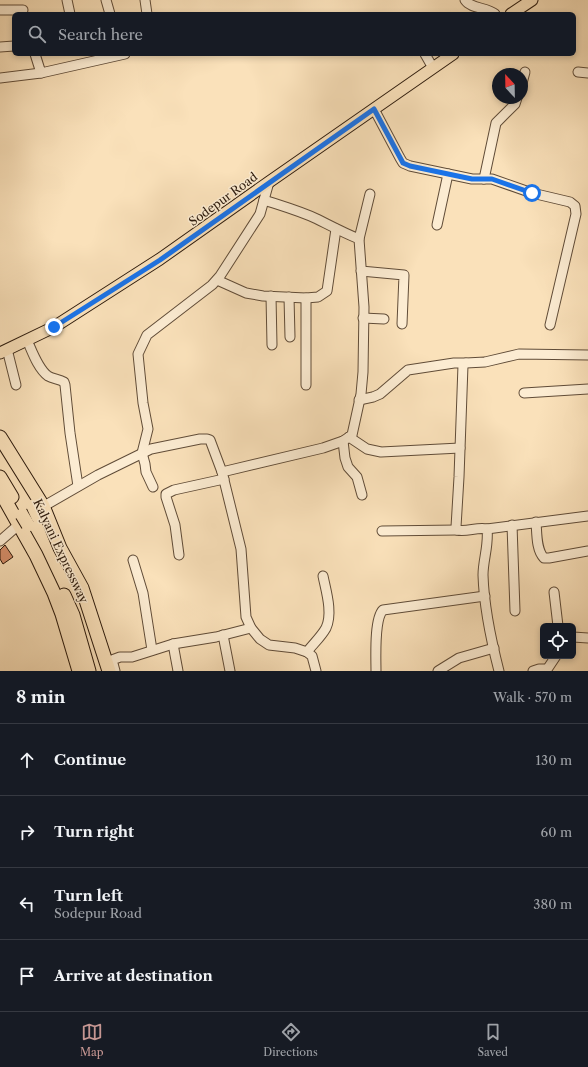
<!DOCTYPE html>
<meta charset="utf-8">
<style>
:root{--surface:#171b24;--page:#242831;--text:#f1f3f6;--muted:#9ea1a6;--line:#363941;--accent:#c59692}
body{margin:0;font-family:"Libre Caslon Text",serif;background:var(--page);color:var(--text)}
.controls{position:absolute;right:12px;bottom:12px;display:grid;overflow:hidden;border-radius:6px;box-shadow:0 2px 6px #0003}
.controls button{width:36px;height:36px;display:grid;place-items:center;padding:0;border:0;border-bottom:1px solid var(--line);background:var(--surface);color:var(--text);font:20px sans-serif}
.compass{position:absolute;left:492px;top:68px;width:36px;height:36px;border-radius:50%;background:var(--surface);box-shadow:0 2px 6px #0003;rotate:338deg}
.stop{position:absolute;width:12px;height:12px;margin:-9px;border:3px solid #1a73e8;border-radius:50%;background:#fff}
.stop.end{background:#1a73e8;border-color:#fff;box-shadow:0 1px 4px #0008}
.list{margin:0;padding:0;list-style:none}
h2{display:flex;justify-content:space-between;align-items:center;height:52px;margin:0;padding:0 16px;font-size:17px}
h2 small{font-size:13px;font-weight:400;color:var(--muted)}
.list li{display:grid;grid-template-columns:26px 1fr auto;gap:12px;align-items:center;box-sizing:border-box;height:72px;padding:0 16px;border-top:1px solid var(--line)}
.list b{display:block;font-size:15px;white-space:nowrap}
.list p{margin:0;font-size:13px;white-space:nowrap;color:var(--muted)}
.list em{font-size:13px;font-style:normal;color:var(--muted)}
.icon{flex:none;width:22px;height:22px;fill:none;stroke:currentColor;stroke-width:2;stroke-linecap:round;stroke-linejoin:round}
.map{position:relative;flex:none;width:588px;height:671px;overflow:hidden}
.search{position:absolute;background:var(--surface);box-shadow:0 2px 6px #0003;left:12px;right:12px;top:12px;height:44px;display:flex;align-items:center;gap:10px;box-sizing:border-box;padding:0 14px;border-radius:6px;color:var(--muted);font-size:15px}
.sheet{height:340px;background:var(--surface)}
nav{display:flex;justify-content:space-around;align-items:center;box-sizing:border-box;height:56px;border-top:1px solid var(--line);background:var(--surface);font-size:11px;color:var(--muted)}
nav a{display:grid;justify-items:center;gap:2px}
nav .on{color:var(--accent)}
.map>svg:first-child{display:block}
.building{fill:#d58f6b;stroke:#2d1b0d}
.lines{fill:none;stroke-linecap:round;stroke-linejoin:round}
.minor-casing{stroke:#604c38;stroke-width:11}
.major-casing{stroke:#2d1b0d;stroke-width:13}
.highway-casing{stroke:#2d1b0d;stroke-width:15}
.minor{stroke:#fcecd2;stroke-width:9}
.major{stroke:#fae1ba;stroke-width:11}
.highway{stroke:#fae1ba;stroke-width:13}
.highway-bridge-casing{stroke:#2d1b0d;stroke-width:15;stroke-linecap:butt}
.highway-bridge{stroke:#fae1ba;stroke-width:13}
.route{stroke:#1a73e8;stroke-width:5}
.labels{text-anchor:middle;dominant-baseline:central;stroke-width:3;stroke-linejoin:round;paint-order:stroke}
.street-label{font-size:12px;fill:#2d1b0d;stroke:#fcecd2}
</style>
<div class="map">
<svg width="588" height="671" viewBox="0 0 588 671">
<rect width="100%" height="100%" fill="#fae1ba"/>
<filter id="stains"><feTurbulence type="fractalNoise" baseFrequency=".005" numOctaves="4"/><feColorMatrix values="0 0 0 0 .2 0 0 0 0 .09 0 0 0 0 .02 0 0 0 .5 -.17"/></filter>
<radialGradient id="worn" r=".72"><stop offset=".6" stop-color="#630" stop-opacity="0"/><stop offset="1" stop-color="#630" stop-opacity=".3"/></radialGradient>
<!-- building -->
<polygon class="building" points="5,545 13,557 3,564 0,559 0,550"/>
<g class="lines">
<defs>
<g id="minor">
<polyline points="67,0 70,14"/>
<polyline points="106,0 110,14"/>
<polyline points="145,0 147,14"/>
<path d="M465 0C471 9 487 7 495 14"/>
<polyline points="0,10 23,10"/>
<polyline points="0,47 14,46"/>
<polyline points="35,54 41,73 125,54"/>
<polyline points="425,54 433,68"/>
<polyline points="578,72 588,73"/>
<polyline points="0,78 41,73"/>
<polyline points="522,83 525,72"/>
<polyline points="374,109 400,158 403,163 410,166 472,179 492,179 532,193 570,202 575,206 576,214 550,325"/>
<polyline points="484,179 496,123 515,104 517,98"/>
<polyline points="437,225 448,174"/>
<polyline points="359,239 370,194"/>
<polyline points="361,271 404,275 402,324"/>
<polyline points="217,280 246,293 263,296 306,298 318,297 327,291 336,229"/>
<polyline points="271,296 272,345"/>
<polyline points="289,297 290,337"/>
<polyline points="306,298 306,385"/>
<polyline points="363,318 384,319"/>
<path d="M27 340C32 351 38 369 48 376 53 379 59 379 64 382L65 385 70 433 78 486"/>
<polyline points="7,349 16,385"/>
<polyline points="524,393 588,389"/>
<polyline points="359,400 373,397 380,394 408,370 454,363 466,363"/>
<polyline points="349,437 367,449 381,452 460,448"/>
<polyline points="343,441 345,458 348,467 357,477 362,495"/>
<path d="M222 472 323 448 343 441 352 435 361 394 363 372 364 307 359 239C344 233 331 226 317 219 300 211 282 206 264 200"/>
<polyline points="153,487 146,472 145,464 142,453 148,429 143,403 138,354 147,335 212,285 220,276 260,214 269,182"/>
<polyline points="39,509 98,475 151,449 200,439 207,439 210,440 222,472 241,549 246,617 251,628 260,639 269,645 295,648 307,652 312,656 316,671"/>
<path d="M536 522C537 533 536 550 544 558H549L588 551"/>
<polyline points="512,525 515,611"/>
<polyline points="487,529 588,516"/>
<polyline points="382,531 457,530"/>
<polyline points="0,541 23,521"/>
<polyline points="179,555 175,525 166,497 166,494 174,490 224,479"/>
<polyline points="133,560 143,593 152,650"/>
<polyline points="554,592 558,626"/>
<polyline points="223,635 230,671"/>
<polyline points="573,637 588,638"/>
<polyline points="173,644 178,671"/>
<path d="M307 652C313 644 321 637 326 628 333 613 326 591 323 576"/>
<polyline points="115,671 112,660 120,657 132,657 173,644 216,637 251,628"/>
<path d="M376 671C376 658 374 619 383 610L485 596"/>
<polyline points="438,671 459,658 494,648"/>
<path d="M499 671C491 640 484 607 483 575 483 560 489 545 487 529 477 527 467 532 457 530L456 527 459 477 463 365 466 363 485 362 519 354 588 355"/>
<polyline points="533,671 539,669 544,669 546,671"/>
<polyline points="546,671 556,656"/>
</g>
<g id="major">
<polyline points="511,14 532,0"/>
<polyline points="0,353 54,327 160,259 269,182 453,54"/>
</g>
<g id="highway">
<polyline points="0,437 43,506 60,548 82,588 109,671"/>
<polyline points="0,477 12,497"/>
<polyline points="0,491 36,555 54,593 62,614 79,671"/>
<polyline points="64,595 73,615 89,671"/>
</g>
</defs>
<!-- minor casing -->
<use href="#minor" class="minor-casing"/>
<!-- major casing -->
<use href="#major" class="major-casing"/>
<!-- highway casing -->
<use href="#highway" class="highway-casing"/>
<!-- minor -->
<use href="#minor" class="minor"/>
<!-- major -->
<use href="#major" class="major"/>
<!-- highway -->
<use href="#highway" class="highway"/>
<defs>
<g id="highway-bridge">
<polyline points="33,506 38,517"/>
<polyline points="22,515 28,525"/>
</g>
</defs>
<!-- highway-bridge casing -->
<use href="#highway-bridge" class="highway-bridge-casing"/>
<!-- highway-bridge -->
<use href="#highway-bridge" class="highway-bridge"/>
</g>
<g class="lines">
<!-- route -->
<polyline class="route" points="54,327 160,260 374,109 403,163 410,166 472,179 492,179 532,193"/>
</g>
<g class="labels">
<!-- street labels -->
<g class="street-label">
<text transform="translate(223 199) rotate(-36)">Sodepur Road</text>
<text transform="translate(61 551) rotate(65)">Kalyani Expressway</text>
</g>
</g>
<rect width="100%" height="100%" filter="url(#stains)"/>
<rect width="100%" height="100%" fill="url(#worn)"/>
</svg>
<div class="controls">
<button><svg class="icon" aria-label="locate" viewBox="0 0 24 24"><circle cx="12" cy="12" r="6"/><path d="M12 2v4M12 18v4M2 12h4M18 12h4"/></svg></button>
</div>
<svg class="compass" viewBox="-18 -18 36 36"><path d="M0-13l5 13h-10z" fill="#e53935"/><path d="M0 13l5-13h-10z" fill="#9ea1a6"/></svg>
<div class="stop" style="left:532px;top:193px"></div>
<div class="stop end" style="left:54px;top:327px"></div>
<div class="search"><svg class="icon" aria-label="search" viewBox="0 0 24 24"><circle cx="10" cy="10" r="6"/><path d="M15 15l6 6"/></svg>Search here</div>
</div>
<section class="sheet">
<h2>8 min<small>Walk · 570 m</small></h2>
<ul class="list">
<li><svg class="icon" aria-label="ahead" viewBox="0 0 24 24"><path d="M12 20V5M6 11l6-6 6 6"/></svg><div><b>Continue</b></div><em>130 m</em></li>
<li><svg class="icon" aria-label="right" viewBox="0 0 24 24"><path d="M7 20v-9h11M14 6l5 5-5 5"/></svg><div><b>Turn right</b></div><em>60 m</em></li>
<li><svg class="icon" aria-label="left" viewBox="0 0 24 24"><path d="M17 20v-9H6M10 6l-5 5 5 5"/></svg><div><b>Turn left</b><p>Sodepur Road</p></div><em>380 m</em></li>
<li><svg class="icon" aria-label="arrive" viewBox="0 0 24 24"><path d="M6 21V4h12l-3 4 3 4H6"/></svg><div><b>Arrive at destination</b></div></li>
</ul>
</section>
<nav>
<a class="on"><svg class="icon" aria-label="map" viewBox="0 0 24 24"><path d="M3 6l6-2 6 2 6-2v14l-6 2-6-2-6 2zM9 4v14M15 6v14"/></svg>Map</a>
<a><svg class="icon" aria-label="directions" viewBox="0 0 24 24"><path d="M12 3l9 9-9 9-9-9zM9 14v-3h6M13 9l2 2-2 2"/></svg>Directions</a>
<a><svg class="icon" aria-label="saved" viewBox="0 0 24 24"><path d="M7 4h10v16l-5-4-5 4z"/></svg>Saved</a>
</nav>
